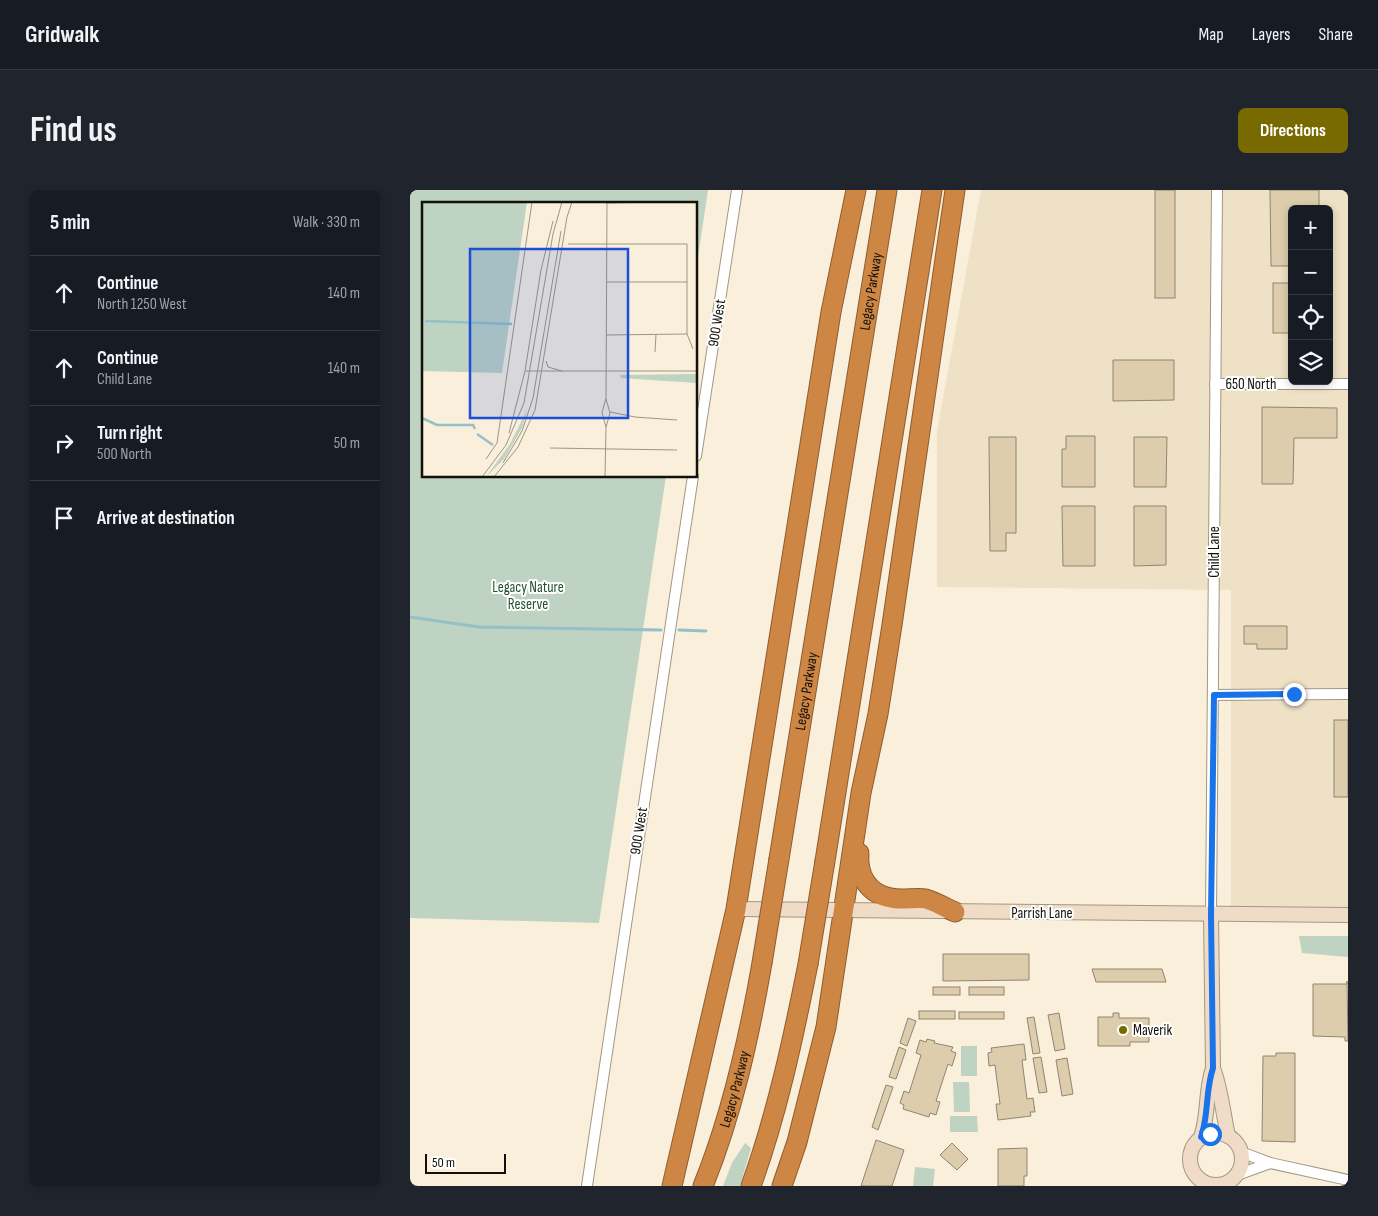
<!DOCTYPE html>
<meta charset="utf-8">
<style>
:root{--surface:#171b24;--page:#20242c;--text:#f1f3f6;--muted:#9ea1a6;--line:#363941;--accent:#786a01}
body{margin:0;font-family:"Sofia Sans Condensed",sans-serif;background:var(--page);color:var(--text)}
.controls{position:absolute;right:15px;top:15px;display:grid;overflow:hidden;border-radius:8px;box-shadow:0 2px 8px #0003}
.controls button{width:45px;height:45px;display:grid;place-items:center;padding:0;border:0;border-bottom:1px solid var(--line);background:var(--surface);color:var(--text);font:25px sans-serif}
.scale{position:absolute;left:15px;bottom:12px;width:81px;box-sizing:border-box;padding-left:5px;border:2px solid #131009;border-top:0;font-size:14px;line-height:18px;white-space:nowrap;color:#131009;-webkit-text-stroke:4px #fff;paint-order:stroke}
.stop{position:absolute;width:15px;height:15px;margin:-11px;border:4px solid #1a73e8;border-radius:50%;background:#fff}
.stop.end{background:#1a73e8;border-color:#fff;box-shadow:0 1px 5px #0008}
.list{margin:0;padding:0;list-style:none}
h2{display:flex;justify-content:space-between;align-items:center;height:65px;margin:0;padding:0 20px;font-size:21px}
h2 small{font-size:16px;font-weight:400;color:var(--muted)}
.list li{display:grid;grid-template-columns:32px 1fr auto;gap:15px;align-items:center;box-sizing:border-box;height:75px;padding:0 20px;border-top:1px solid var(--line)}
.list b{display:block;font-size:19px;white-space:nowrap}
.list p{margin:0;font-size:16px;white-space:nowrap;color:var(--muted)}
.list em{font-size:16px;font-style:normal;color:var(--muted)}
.icon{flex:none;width:28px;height:28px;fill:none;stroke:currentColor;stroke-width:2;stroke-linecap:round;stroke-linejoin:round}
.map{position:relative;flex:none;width:938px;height:996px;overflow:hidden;border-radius:8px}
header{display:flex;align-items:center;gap:30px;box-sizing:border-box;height:70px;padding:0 25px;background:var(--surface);border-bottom:1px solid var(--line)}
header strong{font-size:24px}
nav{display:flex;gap:28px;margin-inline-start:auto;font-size:18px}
.intro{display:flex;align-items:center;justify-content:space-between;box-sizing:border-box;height:120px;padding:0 30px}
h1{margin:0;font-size:35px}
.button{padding:12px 22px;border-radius:8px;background:var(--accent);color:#fff;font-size:18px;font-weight:700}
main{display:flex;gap:30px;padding:0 30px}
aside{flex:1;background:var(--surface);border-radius:8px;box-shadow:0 2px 8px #0003}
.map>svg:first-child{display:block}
.built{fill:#efe1c5;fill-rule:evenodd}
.green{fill:#bed3c1}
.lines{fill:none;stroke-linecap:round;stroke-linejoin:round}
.stream{stroke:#94c0c6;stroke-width:3}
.building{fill:#ddcdac;stroke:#8f8572}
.street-casing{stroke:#a19884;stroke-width:12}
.secondary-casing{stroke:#a19884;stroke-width:16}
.highway-casing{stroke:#8d5d30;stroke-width:21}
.street{stroke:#fff;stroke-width:10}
.secondary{stroke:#f0dbc7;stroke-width:14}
.highway{stroke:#ce8645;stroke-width:19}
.highway-bridge-casing{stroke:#8d5d30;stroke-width:21;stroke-linecap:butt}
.highway-bridge{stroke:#ce8645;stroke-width:19}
.route{stroke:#1a73e8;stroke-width:6}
.poi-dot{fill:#786a01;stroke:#fff;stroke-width:2}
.labels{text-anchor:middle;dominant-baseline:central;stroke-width:4;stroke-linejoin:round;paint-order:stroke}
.street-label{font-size:15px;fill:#131009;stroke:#fff}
.park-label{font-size:15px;fill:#22512e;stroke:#fff}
.poi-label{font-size:15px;fill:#131009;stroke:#fff;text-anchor:start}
.inset-river{fill:none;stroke:#94c0c6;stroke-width:2.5}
.inset-road{fill:none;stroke:#9d9686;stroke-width:1}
.view{fill:#1d4ed8;fill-opacity:0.15;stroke:#1d4ed8;stroke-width:2.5}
.inset-edge{fill:none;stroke:#131009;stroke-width:2.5}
</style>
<header>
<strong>Gridwalk</strong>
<nav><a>Map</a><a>Layers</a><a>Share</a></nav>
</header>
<div class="intro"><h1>Find us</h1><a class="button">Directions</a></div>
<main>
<aside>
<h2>5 min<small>Walk · 330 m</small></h2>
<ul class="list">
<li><svg class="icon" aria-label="ahead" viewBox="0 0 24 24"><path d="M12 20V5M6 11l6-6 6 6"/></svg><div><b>Continue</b><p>North 1250 West</p></div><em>140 m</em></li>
<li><svg class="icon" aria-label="ahead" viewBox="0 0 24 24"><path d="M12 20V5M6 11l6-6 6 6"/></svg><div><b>Continue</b><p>Child Lane</p></div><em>140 m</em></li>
<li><svg class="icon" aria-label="right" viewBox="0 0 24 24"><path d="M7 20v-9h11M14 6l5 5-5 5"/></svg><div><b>Turn right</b><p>500 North</p></div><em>50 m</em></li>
<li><svg class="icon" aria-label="arrive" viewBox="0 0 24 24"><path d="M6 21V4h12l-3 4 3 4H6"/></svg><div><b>Arrive at destination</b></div></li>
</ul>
</aside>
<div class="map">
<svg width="938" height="996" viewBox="0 0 938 996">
<rect width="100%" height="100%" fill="#f9efda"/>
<!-- built -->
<path class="built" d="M571 0H938V718H821V400L527 397V241ZM882 19H919V191H882Z"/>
<!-- green -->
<g class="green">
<polygon points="0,0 298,0 286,80 286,14 14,14 14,286 256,286 189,733 0,728"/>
<polygon points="889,746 938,746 938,767 892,763"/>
<rect x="551" y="856" width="16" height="30"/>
<polygon points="543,892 559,892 560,922 544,922"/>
<polygon points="540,926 567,926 568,942 540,942"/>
<polygon points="335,953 341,958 330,996 313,996 322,973"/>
<polygon points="505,977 525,979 523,996 503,996"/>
</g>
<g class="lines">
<!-- stream -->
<g class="stream">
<polyline points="0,427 69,437 251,440"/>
<polyline points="269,440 296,441"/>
</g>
</g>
<!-- building -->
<g class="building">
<rect x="745" y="0" width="20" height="108"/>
<polygon points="860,0 909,0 909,19 882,19 882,76 861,76"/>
<rect x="863" y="93" width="19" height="50"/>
<polygon points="703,170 764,170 764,210 703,211"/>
<polygon points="852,217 927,218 927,248 884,248 883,294 852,294"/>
<polygon points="656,246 685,246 685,297 652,297 652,259 656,259"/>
<polygon points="579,247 606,247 606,343 596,343 596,361 580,361"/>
<polygon points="724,247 757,247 756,297 724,297"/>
<polygon points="652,316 685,316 685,376 653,376"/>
<polygon points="724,316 756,316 756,375 724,376"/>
<polygon points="834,436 877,436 877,459 847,459 847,454 834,454"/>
<rect x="924" y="530" width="14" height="77"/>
<polygon points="533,764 619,764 619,790 533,791"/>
<polygon points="682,779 752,779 756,792 686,792"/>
<polygon points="937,791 938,851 935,851 935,847 903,846 903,794 937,794"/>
<rect x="523" y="797" width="27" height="8"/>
<rect x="559" y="797" width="35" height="8"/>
<rect x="509" y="821" width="36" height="8"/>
<rect x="549" y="822" width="45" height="7"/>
<polygon points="649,823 655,859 645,861 638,825"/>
<polygon points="703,823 709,823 709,828 739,828 739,852 720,852 720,856 688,856 688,827 703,827"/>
<polygon points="624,827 630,863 623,864 617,828"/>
<polygon points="498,828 506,831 497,856 490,853"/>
<polygon points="517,849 525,851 524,853 543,857 541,861 546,863 542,876 538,874 526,911 530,912 526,925 520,923 519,927 493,919 494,915 490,913 494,901 499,903 511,865 506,863 510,850 516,852"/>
<polygon points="614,854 616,870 612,870 617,909 623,908 625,922 620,922 621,926 588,930 586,914 590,914 585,875 579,876 578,863 582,862 581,858"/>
<polygon points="489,857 496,860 486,889 479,887"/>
<polygon points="866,863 885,863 885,952 852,951 853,866 866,866"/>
<polygon points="631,867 637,902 629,903 623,868"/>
<polygon points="657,868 663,904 652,906 646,870"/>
<polygon points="476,895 483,897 468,940 462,937"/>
<polygon points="466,950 494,960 482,996 451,996"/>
<polygon points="542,953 558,969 547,980 530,965"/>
<polygon points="617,958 617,986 614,986 614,996 588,996 588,959"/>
</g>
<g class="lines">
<defs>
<g id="street">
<polyline points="805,194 938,194"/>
<polyline points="286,266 327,0"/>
<polyline points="804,505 938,504"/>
<polyline points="801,725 807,0"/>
<polyline points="831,962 860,973 938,990"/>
<polyline points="827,985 860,973"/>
<polyline points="177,996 283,286"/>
</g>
<g id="secondary">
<polyline points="326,719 938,725"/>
<path d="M803 878C811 899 813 923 818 946"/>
<circle cx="806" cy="969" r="26"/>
<path d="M791 947C799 925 795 901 803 878L801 725"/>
</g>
<g id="highway">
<path d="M449 663C447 685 458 704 481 708 492 711 505 707 516 709 526 712 536 718 545 722"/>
<path id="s1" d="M369 669 477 0"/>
<polyline points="415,671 522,0"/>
<polyline points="262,996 326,719 421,122 446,0"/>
<path id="s2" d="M293 996C322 925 339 848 352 773"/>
<path d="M341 996C367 924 383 849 398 774"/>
<polyline points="372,996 387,952 416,837 451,603 468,524 482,435 545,0"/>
</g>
</defs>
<!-- street casing -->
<use href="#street" class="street-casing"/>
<!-- secondary casing -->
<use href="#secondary" class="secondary-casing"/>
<!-- highway casing -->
<use href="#highway" class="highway-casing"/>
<!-- street -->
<use href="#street" class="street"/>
<!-- secondary -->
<use href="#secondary" class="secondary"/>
<!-- highway -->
<use href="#highway" class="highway"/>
<defs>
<g id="highway-bridge">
<polyline points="352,773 369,669"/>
<polyline points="398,774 415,671"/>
</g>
</defs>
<!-- highway-bridge casing -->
<use href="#highway-bridge" class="highway-bridge-casing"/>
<!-- highway-bridge -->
<use href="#highway-bridge" class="highway-bridge"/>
</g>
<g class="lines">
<!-- route -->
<path class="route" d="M800 944 791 947C799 925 795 902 803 878L801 725 804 505 884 504"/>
</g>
<!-- markers -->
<circle class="poi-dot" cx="713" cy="840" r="5"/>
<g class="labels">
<!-- street labels -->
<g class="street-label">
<text stroke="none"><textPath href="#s1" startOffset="575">Legacy Parkway</textPath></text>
<text transform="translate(307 133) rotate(-81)">900 West</text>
<text x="841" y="194">650 North</text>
<text transform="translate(804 362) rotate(-90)">Child Lane</text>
<text stroke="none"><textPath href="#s1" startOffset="170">Legacy Parkway</textPath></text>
<text transform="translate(229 641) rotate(-81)">900 West</text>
<text x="632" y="723">Parrish Lane</text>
<text stroke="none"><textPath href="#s2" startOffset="102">Legacy Parkway</textPath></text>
</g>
<!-- park labels -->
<g class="park-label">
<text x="118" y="397">Legacy Nature<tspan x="118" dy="17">Reserve</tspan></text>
</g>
<!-- poi labels -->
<g class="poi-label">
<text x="723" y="840">Maverik</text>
</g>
</g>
<!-- overview -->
<g transform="translate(12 12)">
<rect width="275" height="275" fill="#f9efda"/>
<path d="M0 0H105L80 171 0 169ZM275 172V181L199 176 198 173ZM105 208 100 226 82 257 64 275 88 242Z" fill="#bed3c1"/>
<path class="inset-river" d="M3 119 90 122M0 216 15 223H51L53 227M55 232 71 243"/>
<path class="inset-road" d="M184 1 229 0M146 42H265V132L271 147M184 80H265M184 133 265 132M233 150 234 132M124 159 126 165 140 169M104 169H275M188 210 213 215 255 218M184 225 180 211 184 196 185 0M87 231 103 169 119 68 131 19M128 246 255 248M64 257 75 241 110 0M81 261 100 229 111 196 139 29M60 275 84 243 102 201 131 32 140 0M72 275 96 245 113 208 145 15 150 0M183 275 184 225 188 211 184 197"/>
<path class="view" d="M48 47H206V216H48Z"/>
<rect width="275" height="275" class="inset-edge"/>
</g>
</svg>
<div class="controls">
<button>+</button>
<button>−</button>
<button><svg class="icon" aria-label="locate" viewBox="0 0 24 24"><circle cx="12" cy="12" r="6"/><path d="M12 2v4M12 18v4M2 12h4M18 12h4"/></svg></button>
<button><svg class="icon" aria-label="layers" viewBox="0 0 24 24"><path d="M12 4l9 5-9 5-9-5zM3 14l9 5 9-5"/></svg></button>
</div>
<div class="scale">50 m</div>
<div class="stop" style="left:800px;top:944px"></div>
<div class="stop end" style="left:884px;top:504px"></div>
</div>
</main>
